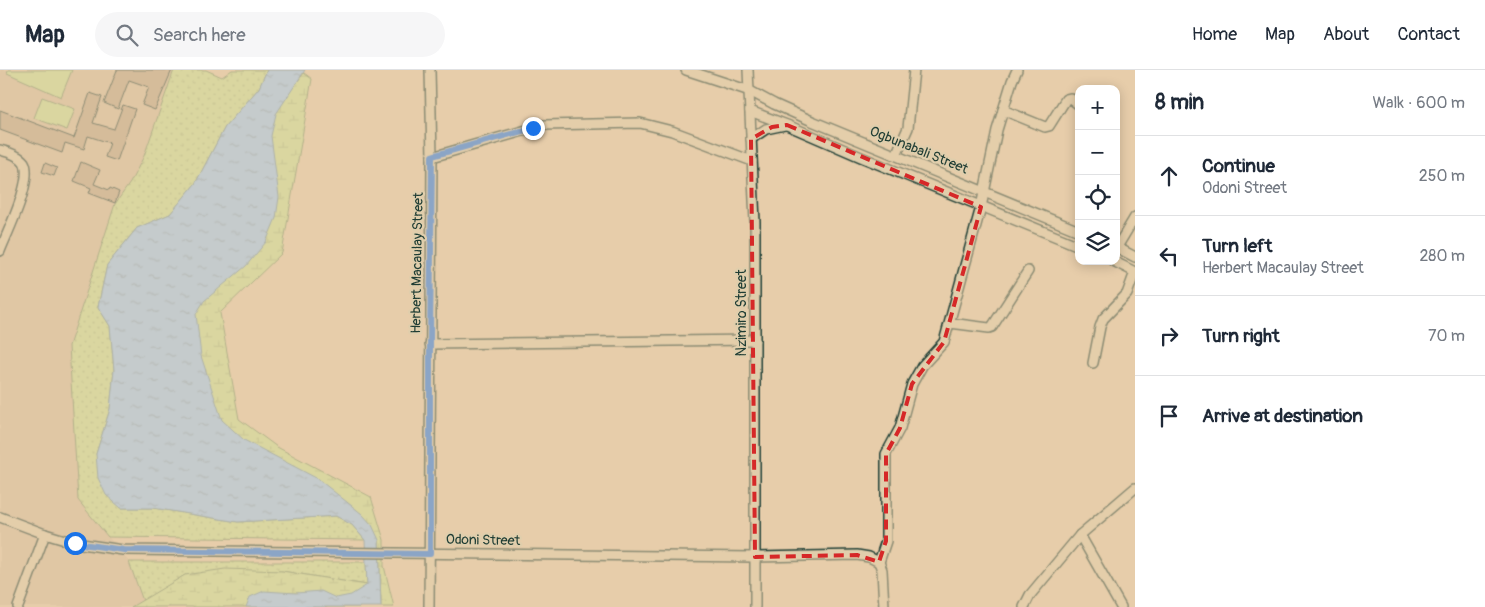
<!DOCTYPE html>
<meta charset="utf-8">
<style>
:root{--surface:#fff;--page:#f6f6f7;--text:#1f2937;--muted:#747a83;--line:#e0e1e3}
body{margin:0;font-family:Pangolin,sans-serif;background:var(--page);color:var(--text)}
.controls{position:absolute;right:15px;top:15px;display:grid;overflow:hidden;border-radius:10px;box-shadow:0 2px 12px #0003}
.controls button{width:45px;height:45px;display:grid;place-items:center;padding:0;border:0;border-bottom:1px solid var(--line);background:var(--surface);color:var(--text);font:25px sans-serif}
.stop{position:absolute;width:15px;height:15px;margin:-11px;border:4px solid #1a73e8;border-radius:50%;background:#fff}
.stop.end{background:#1a73e8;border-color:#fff;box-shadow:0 1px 5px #0008}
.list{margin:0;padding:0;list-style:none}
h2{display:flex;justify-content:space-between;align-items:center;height:65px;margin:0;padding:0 20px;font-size:21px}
h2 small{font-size:16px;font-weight:400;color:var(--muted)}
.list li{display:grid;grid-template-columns:32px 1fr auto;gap:15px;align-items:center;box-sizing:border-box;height:80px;padding:0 20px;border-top:1px solid var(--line)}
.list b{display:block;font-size:19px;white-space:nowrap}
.list p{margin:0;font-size:16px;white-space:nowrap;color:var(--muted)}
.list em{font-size:16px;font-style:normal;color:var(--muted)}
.icon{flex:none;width:28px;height:28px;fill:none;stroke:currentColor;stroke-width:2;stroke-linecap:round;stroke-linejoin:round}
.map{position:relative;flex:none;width:1135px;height:537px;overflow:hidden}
header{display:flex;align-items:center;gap:30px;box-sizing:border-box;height:70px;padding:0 25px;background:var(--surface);border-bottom:1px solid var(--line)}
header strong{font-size:24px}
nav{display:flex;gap:28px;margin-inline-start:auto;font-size:18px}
.search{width:350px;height:45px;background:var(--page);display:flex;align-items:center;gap:12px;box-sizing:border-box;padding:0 18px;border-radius:28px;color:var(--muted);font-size:19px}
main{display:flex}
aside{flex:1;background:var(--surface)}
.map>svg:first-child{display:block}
.built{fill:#d7be9e}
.grass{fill:url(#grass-dots);stroke:#748e64}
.wetland{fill:url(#wetland-marsh);stroke:#748e64}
.pitch{fill:#c9e095;stroke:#748e64}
.water{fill:url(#water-ripples);stroke:#6990a8}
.building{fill:#bfa688;stroke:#1f3d34}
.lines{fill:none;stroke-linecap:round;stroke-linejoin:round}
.minor-casing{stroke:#1f3d34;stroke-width:12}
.minor{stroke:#e0ceac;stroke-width:9}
.route{stroke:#1a73e8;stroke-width:6}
.marked{fill:none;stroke:#d62828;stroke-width:4;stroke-dasharray:10 6;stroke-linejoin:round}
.labels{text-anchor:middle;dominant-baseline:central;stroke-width:4.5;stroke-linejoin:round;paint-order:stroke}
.street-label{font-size:14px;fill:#1f3d34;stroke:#e0ceac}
</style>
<header>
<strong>Map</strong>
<div class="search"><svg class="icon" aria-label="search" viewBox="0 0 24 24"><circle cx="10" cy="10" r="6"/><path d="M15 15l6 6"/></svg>Search here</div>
<nav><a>Home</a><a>Map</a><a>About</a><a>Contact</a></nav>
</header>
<main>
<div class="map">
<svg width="1135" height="537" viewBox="0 0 1135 537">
<defs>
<pattern id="grass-dots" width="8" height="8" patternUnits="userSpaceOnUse" patternTransform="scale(1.25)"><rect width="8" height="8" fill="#c9e095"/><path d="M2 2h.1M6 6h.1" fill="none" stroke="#acc181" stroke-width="1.8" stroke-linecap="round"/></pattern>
<pattern id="wetland-marsh" width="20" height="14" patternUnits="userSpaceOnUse" patternTransform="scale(1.25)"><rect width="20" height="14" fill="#c9e095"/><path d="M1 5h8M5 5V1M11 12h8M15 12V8" fill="none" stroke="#acc181"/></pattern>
<pattern id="water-ripples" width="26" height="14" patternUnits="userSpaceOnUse" patternTransform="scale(1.25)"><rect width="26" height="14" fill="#9bc7f5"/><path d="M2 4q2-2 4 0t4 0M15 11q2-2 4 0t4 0" fill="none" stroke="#7ea3c7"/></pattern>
</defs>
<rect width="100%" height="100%" fill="#e7cdaa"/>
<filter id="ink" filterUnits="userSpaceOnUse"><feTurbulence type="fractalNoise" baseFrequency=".02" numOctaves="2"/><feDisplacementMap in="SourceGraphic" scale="10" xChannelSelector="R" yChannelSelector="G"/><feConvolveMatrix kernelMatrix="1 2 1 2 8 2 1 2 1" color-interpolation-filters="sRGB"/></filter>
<g filter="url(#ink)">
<!-- built -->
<polygon class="built" points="0,0 174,0 144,86 130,113 115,134 78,430 129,492 143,531 131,537 0,537"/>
<!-- grass -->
<g class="grass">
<polygon points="174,0 206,0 222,7 232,0 267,0 259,18 225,57 195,114 170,144 137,158 107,195 98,237 110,256 114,300 110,339 96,384 121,438 153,438 238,452 336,446 352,455 365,470 108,467 78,430 69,276 115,134 130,113 144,86"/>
<polygon points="129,492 366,492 367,515 282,501 185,505 143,531"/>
</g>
<!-- wetland -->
<g class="wetland">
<polygon points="304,3 312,9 282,183 220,243 239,349 277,377 371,427 384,470 384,496 394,537 381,537 379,470 317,428 152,311 247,78"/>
<polygon points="225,499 282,501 367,515 360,537 131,537 185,505"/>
</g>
<!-- pitch -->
<g class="pitch">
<polygon points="8,0 72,0 61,27 7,3"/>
<polygon points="42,27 75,39 67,60 34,48"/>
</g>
<!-- water -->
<polygon class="water" points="267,0 305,0 276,44 271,66 279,127 276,148 266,172 246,196 204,231 196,244 201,286 222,350 244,370 318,409 362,444 372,455 379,470 381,537 246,537 250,527 264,521 296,523 321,521 336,528 351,525 367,515 365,470 352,455 336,446 238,452 153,438 121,438 106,425 98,408 96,384 110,339 114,300 110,256 98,237 107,195 137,158 170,144 195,114 225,57 259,18"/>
<!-- building -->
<g class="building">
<polygon points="117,0 172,0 155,40 142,35 149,17 129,10 118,39 104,33"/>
<polygon points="90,23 102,27 93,53 114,59 123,35 135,39 117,91 105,87 110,73 88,66 84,79 65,73 62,83 0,60 0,40 74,68"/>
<polygon points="81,92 100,100 94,114 109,120 110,118 119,122 115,133 89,123 91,118 74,111"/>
<polygon points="45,93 57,98 54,106 42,102"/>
</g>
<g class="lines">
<defs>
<g id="minor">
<polyline points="686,0 750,21 774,34 812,51 1079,161"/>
<polyline points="748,0 755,152 755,537"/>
<polyline points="1003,40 1045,57 1049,56 1066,29 1070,28 1079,35"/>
<polyline points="750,41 787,55 861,87 1079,176"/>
<polyline points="751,69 766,59 785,55"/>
<path d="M0 80C8 82 19 85 24 92 34 109 7 163 0 181"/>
<polyline points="896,85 908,58 914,0"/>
<polyline points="432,87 544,55 640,53 672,61 752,91"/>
<polyline points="1116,177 1135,187"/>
<polyline points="1117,177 1135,147"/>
<polyline points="1113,191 1135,202"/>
<polyline points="950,253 989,258 992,257 1028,201"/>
<polyline points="430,274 755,270"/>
<polyline points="1093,293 1100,257 1103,249 1127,224 1135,202"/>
<polyline points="0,447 45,464 75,473 123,480 755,487 857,485 869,487 879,492"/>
<polyline points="1080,465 1121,537"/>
<polyline points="879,492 886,471 886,384 900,358 912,314 922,296 944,272 981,137 997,60 1012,11 1017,0"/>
<polyline points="879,492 882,500 884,537"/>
<polyline points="18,537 45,464"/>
<polyline points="429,537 432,87 430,0"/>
<polyline points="1024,537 1030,525 1080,465 1135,418"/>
</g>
</defs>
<!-- minor casing -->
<use href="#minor" class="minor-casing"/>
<!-- minor -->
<use href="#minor" class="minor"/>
</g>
</g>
<g class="lines" filter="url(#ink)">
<!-- route -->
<polyline class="route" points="75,473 124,480 430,484 430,274 432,86 533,58"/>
</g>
<!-- marked area -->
<path d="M0 0H1135V537H0ZM787 55 981 137 944 272 912 314 900 358 886 384V471L879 492 857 485 755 487 751 69 772 57Z" fill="#e7cdaa" fill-opacity=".55" fill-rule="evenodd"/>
<path class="marked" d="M787 55 981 137 944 272 912 314 900 358 886 384V471L879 492 857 485 755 487 751 69 772 57Z"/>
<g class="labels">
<!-- street labels -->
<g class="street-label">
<text transform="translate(919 80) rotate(22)">Ogbunabali Street</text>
<text transform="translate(417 193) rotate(-89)">Herbert Macaulay Street</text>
<text transform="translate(741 243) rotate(-90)">Nzimiro Street</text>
<text transform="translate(483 470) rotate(1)">Odoni Street</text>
</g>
</g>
</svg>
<div class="controls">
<button>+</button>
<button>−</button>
<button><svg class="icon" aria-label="locate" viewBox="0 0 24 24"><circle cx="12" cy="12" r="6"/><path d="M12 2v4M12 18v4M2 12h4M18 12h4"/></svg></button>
<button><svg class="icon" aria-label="layers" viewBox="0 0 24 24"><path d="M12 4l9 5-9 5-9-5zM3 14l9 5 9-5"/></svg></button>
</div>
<div class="stop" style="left:75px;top:473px"></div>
<div class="stop end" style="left:533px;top:58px"></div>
</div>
<aside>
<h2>8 min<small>Walk · 600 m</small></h2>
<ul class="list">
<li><svg class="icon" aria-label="ahead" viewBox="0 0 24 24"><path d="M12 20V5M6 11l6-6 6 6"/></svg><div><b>Continue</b><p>Odoni Street</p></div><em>250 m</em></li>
<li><svg class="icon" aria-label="left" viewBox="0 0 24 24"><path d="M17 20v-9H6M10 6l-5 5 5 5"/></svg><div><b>Turn left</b><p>Herbert Macaulay Street</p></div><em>280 m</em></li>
<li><svg class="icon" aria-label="right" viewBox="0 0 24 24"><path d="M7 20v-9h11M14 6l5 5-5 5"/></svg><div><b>Turn right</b></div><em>70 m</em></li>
<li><svg class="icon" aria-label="arrive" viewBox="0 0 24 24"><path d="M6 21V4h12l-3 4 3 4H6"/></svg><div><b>Arrive at destination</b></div></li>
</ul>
</aside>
</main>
